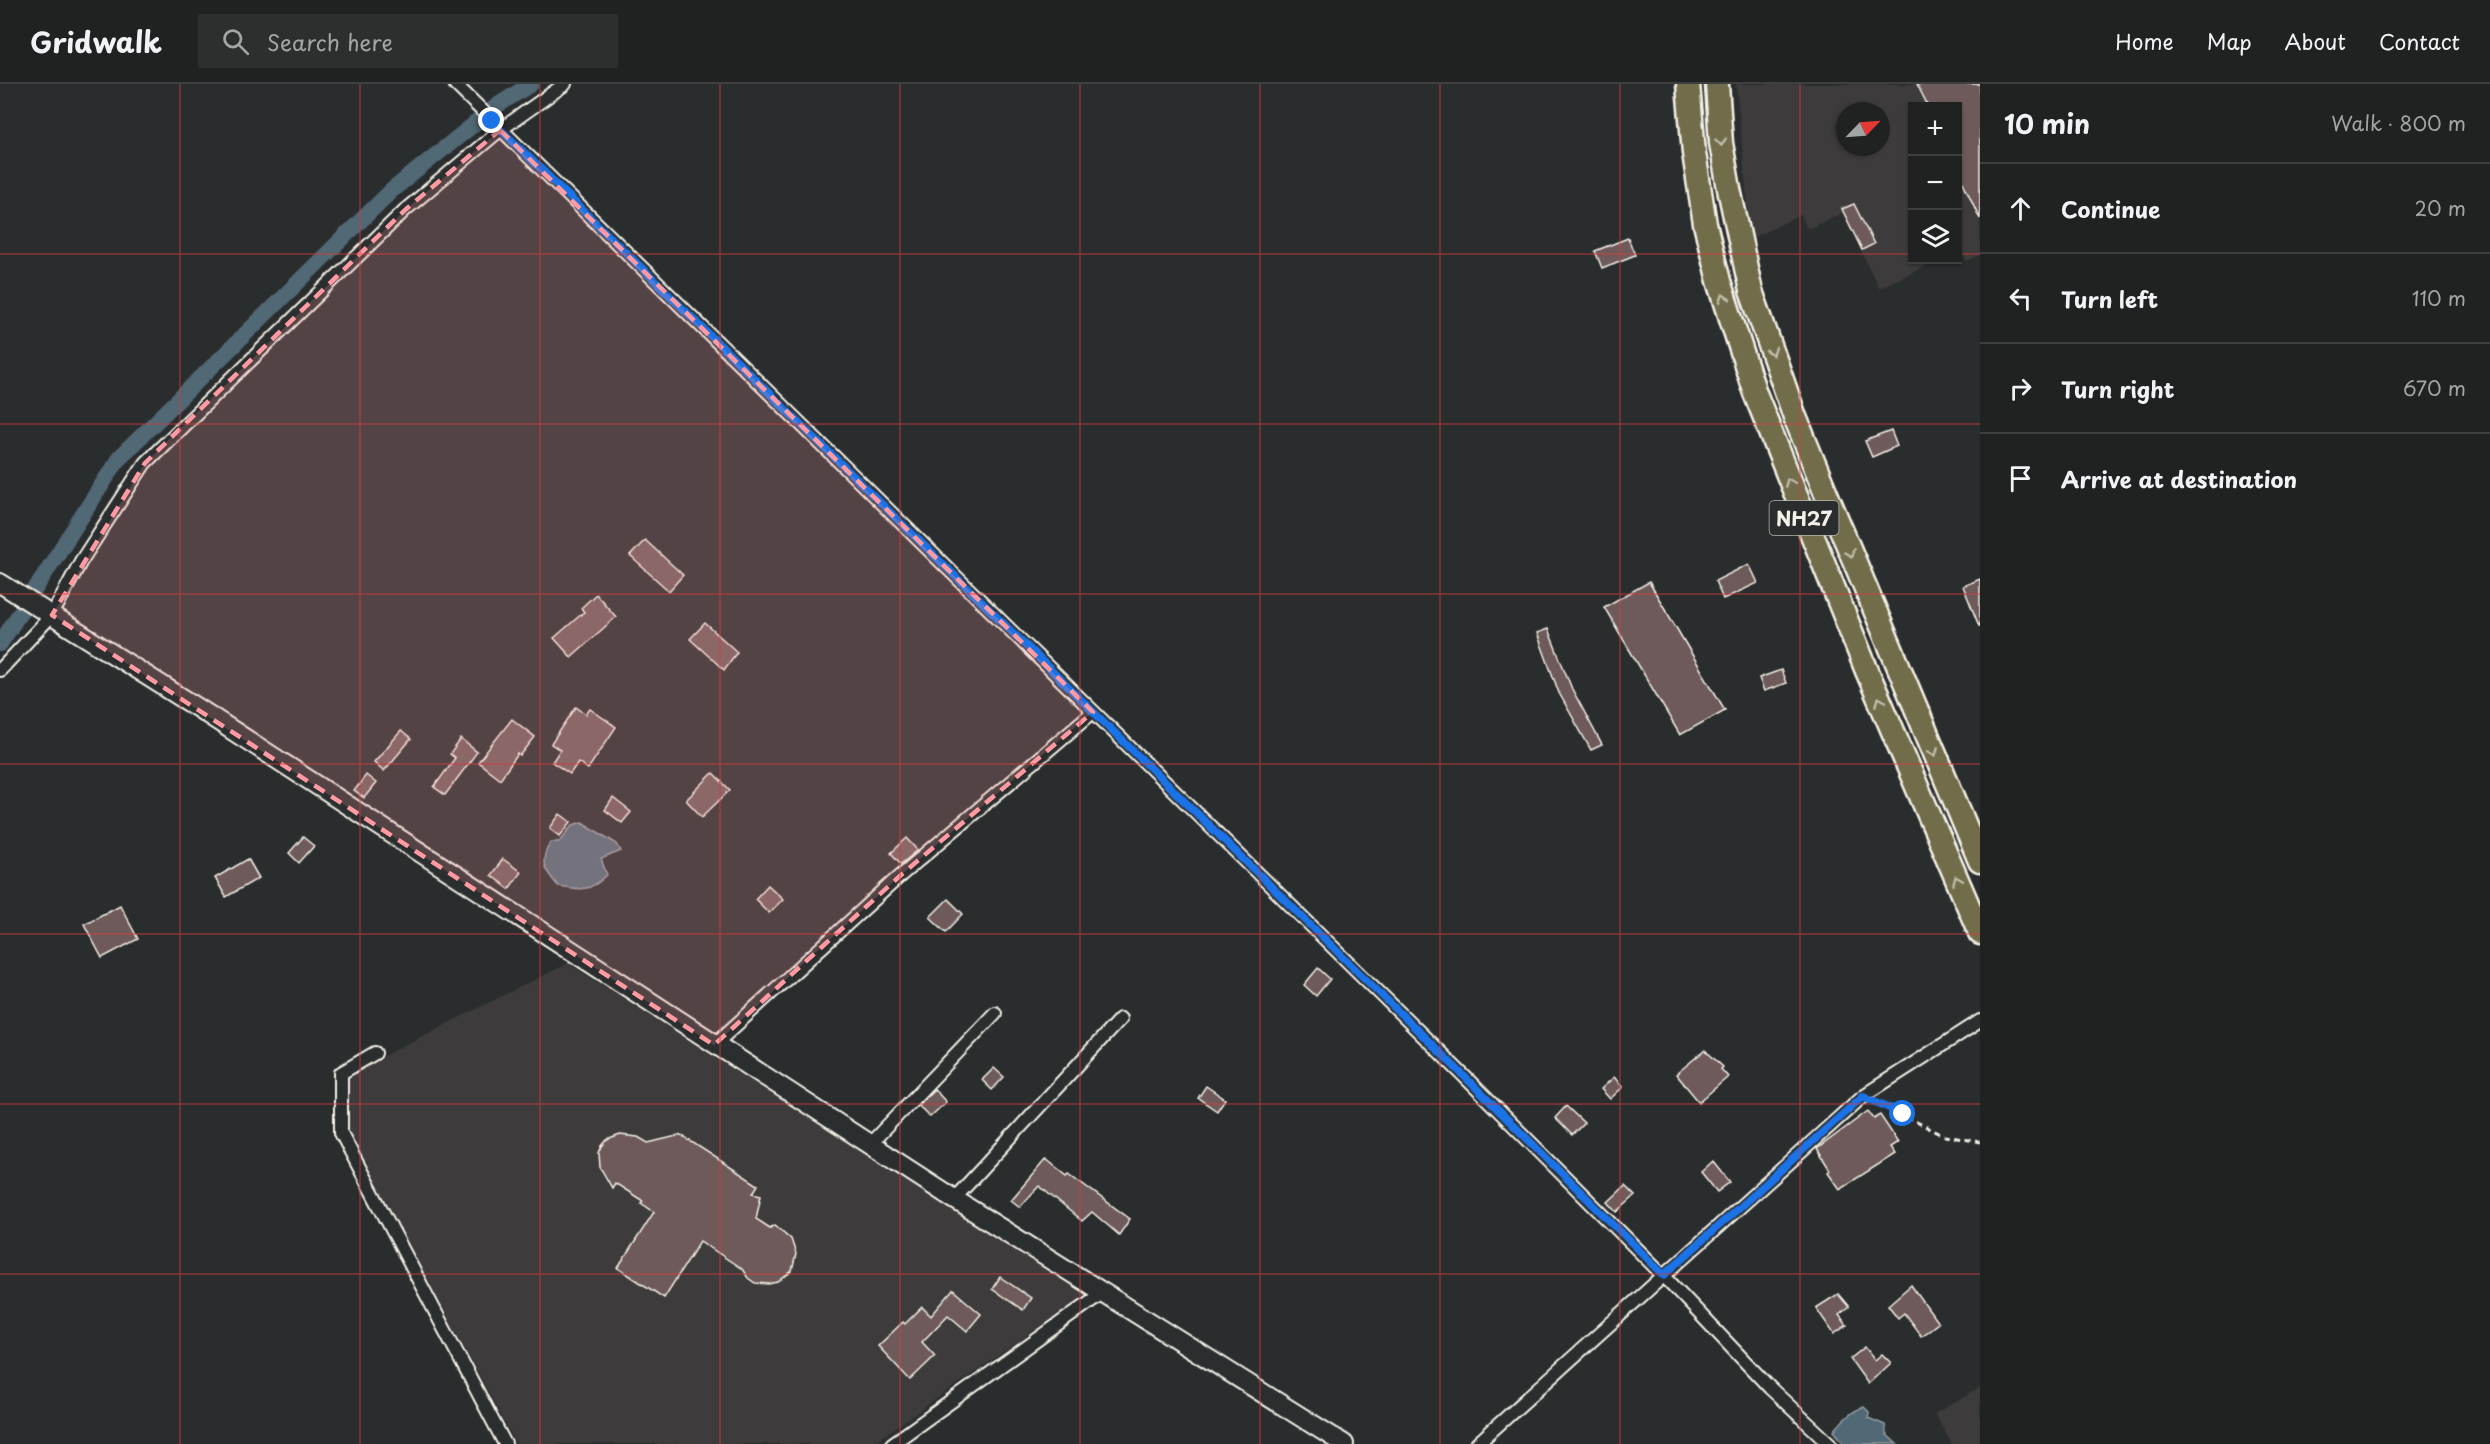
<!DOCTYPE html>
<meta charset="utf-8">
<style>
:root{--surface:#202222;--page:#2d2f2f;--text:#f1f3f6;--muted:#a2a4a5;--line:#3d3f40}
body{margin:0;font-family:"Playpen Sans",sans-serif;background:var(--page);color:var(--text)}
.controls{position:absolute;right:18px;top:18px;display:grid;overflow:hidden;border-radius:0px;box-shadow:0 2px 4px #0004}
.controls button{width:54px;height:54px;display:grid;place-items:center;padding:0;border:0;border-bottom:2px solid var(--line);background:var(--surface);color:var(--text);font:30px sans-serif}
.compass{position:absolute;left:1836px;top:18px;width:54px;height:54px;border-radius:50%;background:var(--surface);box-shadow:0 2px 4px #0004;rotate:65deg}
.stop{position:absolute;width:18px;height:18px;margin:-14px;border:4px solid #1a73e8;border-radius:50%;background:#fff}
.stop.end{background:#1a73e8;border-color:#fff;box-shadow:0 2px 6px #0008}
.list{margin:0;padding:0;list-style:none}
h2{display:flex;justify-content:space-between;align-items:center;height:78px;margin:0;padding:0 24px;font-size:26px}
h2 small{font-size:20px;font-weight:400;color:var(--muted)}
.list li{display:grid;grid-template-columns:39px 1fr auto;gap:18px;align-items:center;box-sizing:border-box;height:90px;padding:0 24px;border-top:2px solid var(--line)}
.list b{display:block;font-size:22px;white-space:nowrap}
.list em{font-size:20px;font-style:normal;color:var(--muted)}
.icon{flex:none;width:33px;height:33px;fill:none;stroke:currentColor;stroke-width:2;stroke-linecap:round;stroke-linejoin:round}
.map{position:relative;flex:none;width:1980px;height:1360px;overflow:hidden}
header{display:flex;align-items:center;gap:36px;box-sizing:border-box;height:84px;padding:0 30px;background:var(--surface);border-bottom:2px solid var(--line)}
header strong{font-size:28px}
nav{display:flex;gap:33px;margin-inline-start:auto;font-size:21px}
.search{width:420px;height:54px;background:var(--page);display:flex;align-items:center;gap:15px;box-sizing:border-box;padding:0 21px;border-radius:0px;color:var(--muted);font-size:22px}
main{display:flex}
aside{flex:1;background:var(--surface)}
.map>svg:first-child{display:block}
.built{fill:#3e3a3b;fill-rule:evenodd}
.water{fill:#516775;stroke:#929ea3;stroke-width:1.5}
.lines{fill:none;stroke-linecap:round;stroke-linejoin:round}
.canal{stroke:#516775;stroke-width:16}
.building{fill:#6e5a5a;stroke:#f4f1e8;stroke-width:1.5}
.street-casing{stroke:#f4f1e8;stroke-width:16}
.secondary-casing{stroke:#f4f1e8;stroke-width:22}
.highway-casing{stroke:#f4f1e8;stroke-width:27}
.path{stroke:#f4f1e8;stroke-width:3;stroke-dasharray:6 4.5;stroke-linecap:butt}
.street{stroke:#2a2d2e;stroke-width:12}
.secondary{stroke:#2a2d2e;stroke-width:18}
.highway{stroke:#716d4b;stroke-width:22}
.oneway{stroke:#c0bca9}
.route{stroke:#1a73e8;stroke-width:8}
.marked{fill:#ff9aa2;fill-opacity:0.2;stroke:#ff9aa2;stroke-width:4.5;stroke-dasharray:12 8;stroke-linejoin:round}
.grid{fill:none;stroke:#d93c3b;stroke-width:1.5;stroke-opacity:0.55}
.labels{text-anchor:middle;dominant-baseline:central;stroke-width:6;stroke-linejoin:round;paint-order:stroke}
.shield{fill:#2a2d2e;stroke:#b7b6b0;stroke-width:1.5}
.shield-label{font-size:20px;font-weight:bold;fill:#f4f1e8}
</style>
<header>
<strong>Gridwalk</strong>
<div class="search"><svg class="icon" aria-label="search" viewBox="0 0 24 24"><circle cx="10" cy="10" r="6"/><path d="M15 15l6 6"/></svg>Search here</div>
<nav><a>Home</a><a>Map</a><a>About</a><a>Contact</a></nav>
</header>
<main>
<div class="map">
<svg width="1980" height="1360" viewBox="0 0 1980 1360">
<rect width="100%" height="100%" fill="#2a2d2e"/>
<filter id="ink" filterUnits="userSpaceOnUse"><feTurbulence type="fractalNoise" baseFrequency=".0167" numOctaves="2"/><feDisplacementMap in="SourceGraphic" scale="12" xChannelSelector="R" yChannelSelector="G"/><feConvolveMatrix kernelMatrix="1 2 1 2 8 2 1 2 1" color-interpolation-filters="sRGB"/></filter>
<g filter="url(#ink)">
<!-- built -->
<g class="built">
<path d="M1736 0H1980V171L1967 177 1960 165 1958 166V22H1912V176H1939L1879 204 1842 129 1807 145 1801 131 1751 154ZM1845 27H1881V63H1845Z"/>
<polygon points="568,879 1087,1210 872,1360 516,1360 347,1046 347,990"/>
<polygon points="1980,1304 1980,1360 1952,1360 1934,1330"/>
</g>
<!-- water -->
<g class="water">
<path d="M582 738 617 760 621 767 601 775 607 791C590 808 580 806 558 802 544 785 538 778 551 758H559L573 741Z"/>
<path d="M1864 1323 1869 1328 1868 1334 1885 1341 1886 1350 1897 1360H1845L1834 1347C1842 1337 1851 1327 1864 1323Z"/>
</g>
<g class="lines">
<!-- canal -->
<polyline class="canal" points="0,560 119,374 391,107 498,21 531,0"/>
</g>
<!-- building -->
<g class="building">
<polygon points="1917,0 1980,0 1980,135 1958,87 1958,22 1928,22"/>
<polygon points="1854,120 1874,160 1862,166 1842,125"/>
<polygon points="1628,154 1635,171 1602,184 1595,167"/>
<polygon points="1891,347 1897,362 1872,373 1865,357"/>
<polygon points="645,456 683,491 669,507 630,472"/>
<polygon points="1749,480 1758,499 1723,515 1715,497"/>
<polygon points="1980,495 1980,542 1979,542 1963,502"/>
<polygon points="1649,498 1725,626 1680,651 1604,523"/>
<polygon points="596,510 616,533 571,573 554,554 584,528 581,524"/>
<polygon points="705,539 737,568 724,586 690,555"/>
<polygon points="1548,545 1572,605 1602,661 1591,666 1559,609 1537,549"/>
<polygon points="1781,586 1786,599 1764,607 1759,594"/>
<polygon points="576,623 586,630 590,625 616,643 588,685 578,678 570,690 552,678 560,666 551,660"/>
<polygon points="512,635 535,653 520,672 518,670 500,695 478,678"/>
<polygon points="401,647 411,655 384,687 374,678"/>
<polygon points="461,655 477,668 445,711 434,703 455,674 450,670"/>
<polygon points="713,689 730,706 702,733 686,716"/>
<polygon points="366,691 376,699 364,714 354,707"/>
<polygon points="613,714 631,728 622,739 605,726"/>
<polygon points="560,730 571,738 560,752 550,744"/>
<polygon points="303,753 314,762 299,779 289,769"/>
<polygon points="907,754 918,766 901,780 891,769"/>
<polygon points="248,775 259,794 226,813 215,794"/>
<polygon points="503,775 521,788 509,805 491,791"/>
<polygon points="768,801 783,815 769,829 755,815"/>
<polygon points="948,815 963,830 946,848 930,833"/>
<polygon points="120,821 138,855 102,874 84,840"/>
<polygon points="1318,884 1330,895 1316,912 1304,901"/>
<polygon points="1705,966 1723,983 1721,985 1728,993 1699,1018 1676,990"/>
<polygon points="994,984 1004,993 992,1006 982,996"/>
<polygon points="1614,993 1623,1003 1610,1015 1601,1005"/>
<polygon points="1206,1002 1225,1015 1217,1027 1198,1014"/>
<polygon points="934,1005 946,1018 930,1033 918,1021"/>
<polygon points="1566,1022 1584,1039 1572,1051 1555,1034"/>
<polygon points="1868,1027 1874,1035 1880,1031 1898,1058 1890,1063 1895,1070 1840,1105 1828,1088 1830,1086 1817,1065"/>
<polygon points="620,1051 638,1053 648,1059 681,1051 758,1101 753,1109 761,1111 756,1135 770,1144 775,1141 791,1155 796,1170 792,1187 778,1198 769,1200 755,1199 748,1194 742,1185 700,1157 664,1214 618,1184 654,1128 641,1119 643,1117 615,1099 612,1104 600,1083 599,1069 602,1062 607,1056"/>
<polygon points="1046,1075 1067,1092 1069,1090 1130,1135 1119,1151 1092,1128 1082,1137 1039,1102 1020,1123 1011,1116"/>
<polygon points="1713,1077 1730,1098 1717,1108 1701,1088"/>
<polygon points="1625,1102 1635,1112 1617,1128 1608,1118"/>
<polygon points="1000,1193 1031,1214 1023,1226 992,1205"/>
<polygon points="1911,1201 1938,1239 1921,1252 1904,1229 1898,1234 1888,1221"/>
<polygon points="953,1206 981,1230 967,1247 948,1231 922,1258 935,1272 910,1296 878,1262 903,1238 905,1240 922,1223 931,1232"/>
<polygon points="1838,1210 1849,1223 1839,1231 1847,1241 1834,1250 1816,1224"/>
<polygon points="1865,1263 1875,1276 1882,1270 1891,1279 1868,1300 1850,1275"/>
</g>
<g class="lines">
<defs>
<g id="street">
<polyline points="455,0 1463,991 1664,1192 1770,1304 1830,1360"/>
<polyline points="0,586 52,531 81,477 145,379 405,126 500,46 565,0"/>
<polyline points="714,961 901,791 1093,628"/>
<polyline points="375,969 341,989 341,1049 505,1360"/>
<polyline points="870,1060 995,929"/>
<polyline points="954,1115 1120,935"/>
<polyline points="892,1360 1102,1209"/>
<polyline points="1477,1360 1863,1012 1980,937"/>
</g>
<polyline id="secondary" points="0,499 198,624 954,1115 1344,1360"/>
<g id="highway">
<polyline points="1688,0 1694,69 1705,140 1719,197 1755,309 1867,587 1980,849"/>
<polyline points="1717,0 1721,59 1729,105 1751,207 1771,264 1795,333 1828,414 1980,777"/>
</g>
</defs>
<!-- street casing -->
<use href="#street" class="street-casing"/>
<!-- secondary casing -->
<use href="#secondary" class="secondary-casing"/>
<!-- highway casing -->
<use href="#highway" class="highway-casing"/>
<!-- path -->
<polyline class="path" points="1878,1019 1945,1052 1980,1058"/>
<!-- street -->
<use href="#street" class="street"/>
<!-- secondary -->
<use href="#secondary" class="secondary"/>
<!-- highway -->
<use href="#highway" class="highway"/>
</g>
<!-- one-way arrows -->
<defs><path id="oneway-chevron" d="M-2-3.5L2.5 0L-2 3.5" fill="none" stroke-width="1.6" stroke-linecap="round" stroke-linejoin="round" transform="scale(1.5)"/></defs>
<g class="oneway">
<use href="#oneway-chevron" transform="translate(1721 58) rotate(84)"/>
<use href="#oneway-chevron" transform="translate(1724 214) rotate(-107)"/>
<use href="#oneway-chevron" transform="translate(1772 268) rotate(71)"/>
<use href="#oneway-chevron" transform="translate(1789 398) rotate(-112)"/>
<use href="#oneway-chevron" transform="translate(1850 469) rotate(67)"/>
<use href="#oneway-chevron" transform="translate(1880 617) rotate(-113)"/>
<use href="#oneway-chevron" transform="translate(1934 668) rotate(67)"/>
<use href="#oneway-chevron" transform="translate(1957 796) rotate(-113)"/>
</g>
</g>
<g class="lines" filter="url(#ink)">
<!-- route -->
<polyline class="route" points="492,37 1463,991 1664,1191 1863,1012 1903,1030"/>
</g>
<!-- marked area -->
<path class="marked" d="M500 46 1093 628 901 791 714 961 52 531 145 379 405 126Z"/>
<!-- grid -->
<path class="grid" d="M180 0V1360M360 0V1360M540 0V1360M720 0V1360M900 0V1360M1080 0V1360M1260 0V1360M1440 0V1360M1620 0V1360M1800 0V1360M0 170H1912M1958 170H1980M0 340H1980M0 510H1980M0 680H1980M0 850H1980M0 1020H1980M0 1190H1980"/>
<g class="labels">
<!-- shield labels -->
<rect class="shield" x="1769.5" y="417" width="69" height="34" rx="4.5"/>
<g class="shield-label">
<text x="1804" y="434">NH27</text>
</g>
</g>
</svg>
<div class="controls">
<button>+</button>
<button>−</button>
<button><svg class="icon" aria-label="layers" viewBox="0 0 24 24"><path d="M12 4l9 5-9 5-9-5zM3 14l9 5 9-5"/></svg></button>
</div>
<svg class="compass" viewBox="-18 -18 36 36"><path d="M0-13l5 13h-10z" fill="#e53935"/><path d="M0 13l5-13h-10z" fill="#a2a4a5"/></svg>
<div class="stop" style="left:1903px;top:1030px"></div>
<div class="stop end" style="left:492px;top:37px"></div>
</div>
<aside>
<h2>10 min<small>Walk · 800 m</small></h2>
<ul class="list">
<li><svg class="icon" aria-label="ahead" viewBox="0 0 24 24"><path d="M12 20V5M6 11l6-6 6 6"/></svg><div><b>Continue</b></div><em>20 m</em></li>
<li><svg class="icon" aria-label="left" viewBox="0 0 24 24"><path d="M17 20v-9H6M10 6l-5 5 5 5"/></svg><div><b>Turn left</b></div><em>110 m</em></li>
<li><svg class="icon" aria-label="right" viewBox="0 0 24 24"><path d="M7 20v-9h11M14 6l5 5-5 5"/></svg><div><b>Turn right</b></div><em>670 m</em></li>
<li><svg class="icon" aria-label="arrive" viewBox="0 0 24 24"><path d="M6 21V4h12l-3 4 3 4H6"/></svg><div><b>Arrive at destination</b></div></li>
</ul>
</aside>
</main>
